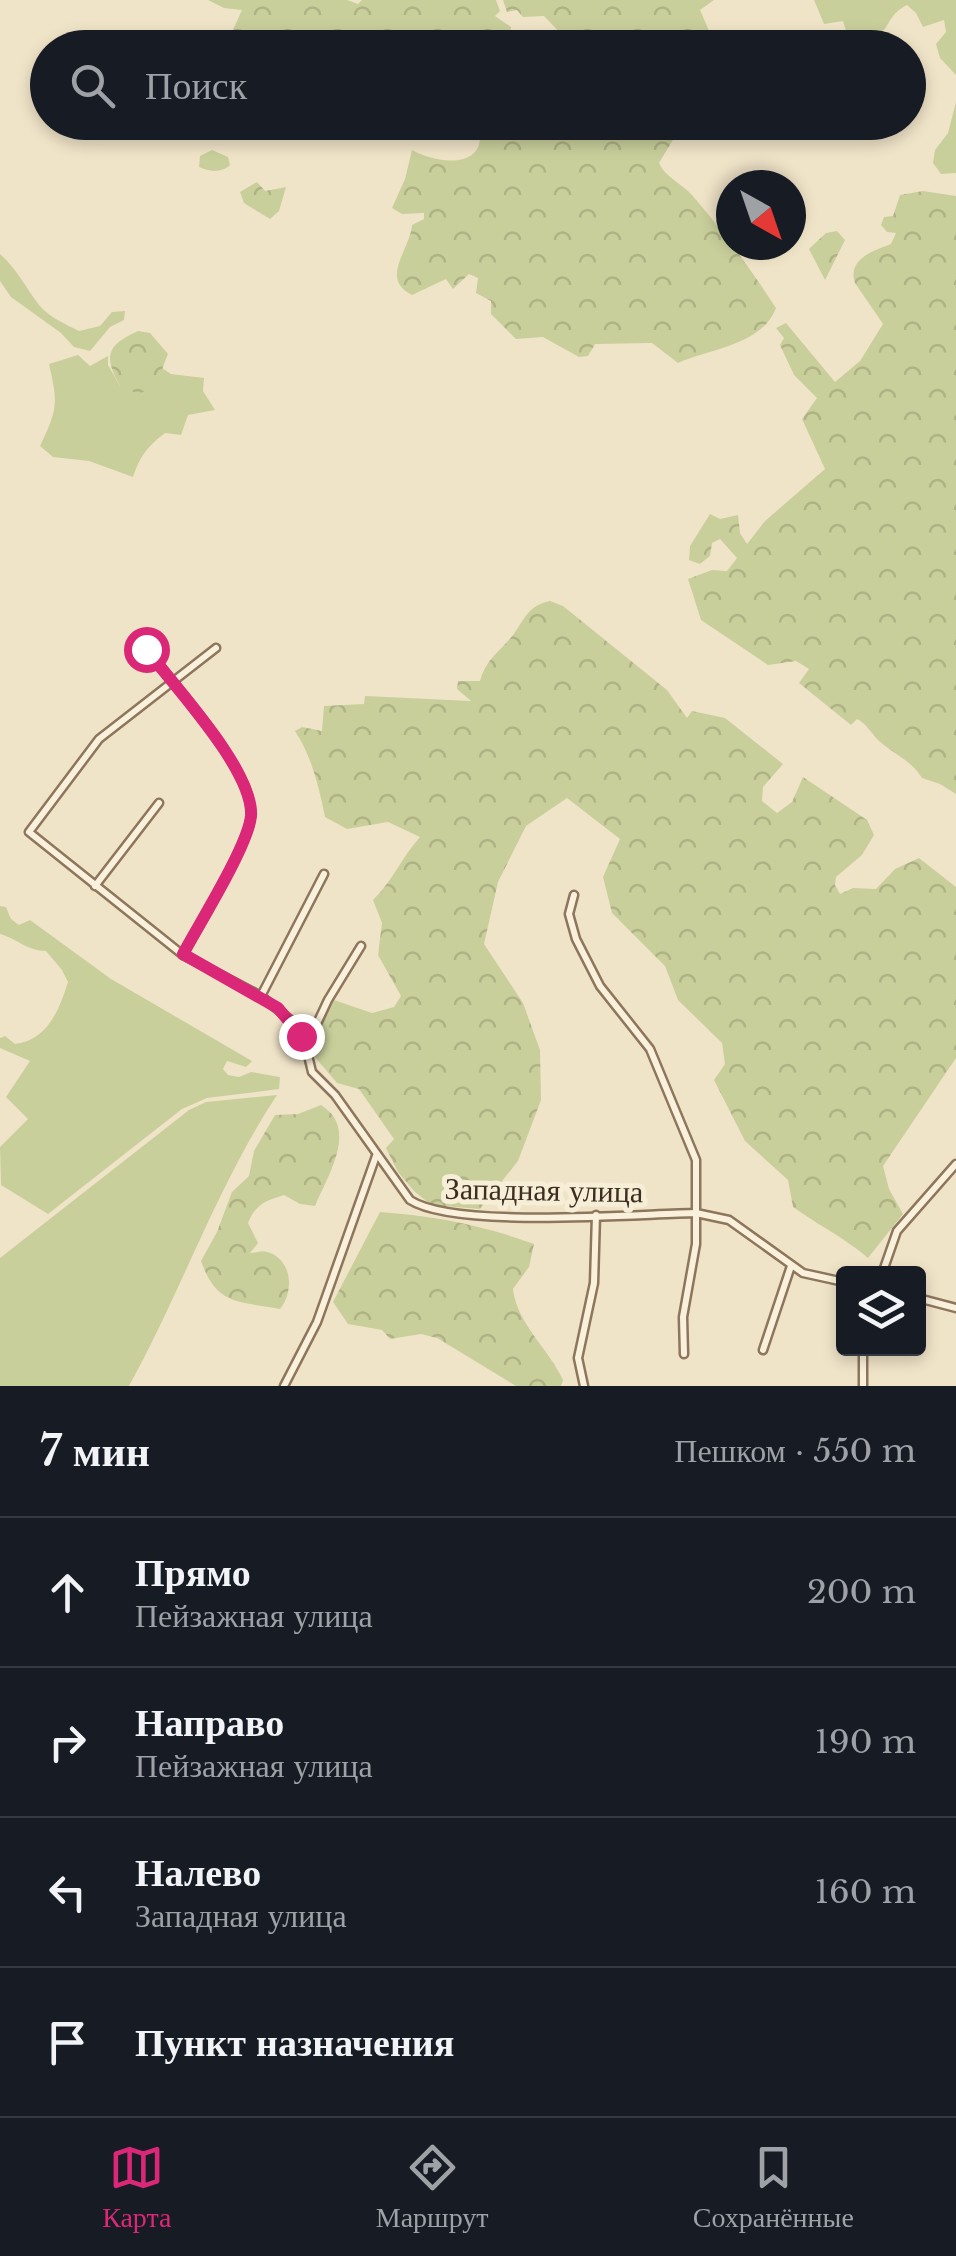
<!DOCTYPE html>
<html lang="ru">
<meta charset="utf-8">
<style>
:root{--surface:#171b24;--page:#242831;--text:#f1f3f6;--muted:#9ea1a6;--line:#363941;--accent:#db2777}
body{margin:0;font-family:"Libre Baskerville",serif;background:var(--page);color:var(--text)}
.controls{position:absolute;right:30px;bottom:30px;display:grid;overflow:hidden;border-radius:10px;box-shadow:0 5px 15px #0003}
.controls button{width:90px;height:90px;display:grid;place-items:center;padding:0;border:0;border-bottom:2px solid var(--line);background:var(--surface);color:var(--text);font:50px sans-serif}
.compass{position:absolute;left:716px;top:170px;width:90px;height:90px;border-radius:50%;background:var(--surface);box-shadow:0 5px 15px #0003;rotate:140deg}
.stop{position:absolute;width:30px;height:30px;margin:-22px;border:8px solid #db2777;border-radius:50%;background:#fff}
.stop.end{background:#db2777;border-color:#fff;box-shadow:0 2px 10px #0008}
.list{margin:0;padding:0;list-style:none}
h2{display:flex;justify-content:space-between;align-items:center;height:130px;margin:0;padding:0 40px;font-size:42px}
h2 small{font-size:32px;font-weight:400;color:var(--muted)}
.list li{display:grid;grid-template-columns:65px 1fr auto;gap:30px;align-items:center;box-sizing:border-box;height:150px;padding:0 40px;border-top:2px solid var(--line)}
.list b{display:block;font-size:38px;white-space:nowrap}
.list p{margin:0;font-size:32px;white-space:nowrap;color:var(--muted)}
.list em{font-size:32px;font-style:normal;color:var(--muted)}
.icon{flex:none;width:55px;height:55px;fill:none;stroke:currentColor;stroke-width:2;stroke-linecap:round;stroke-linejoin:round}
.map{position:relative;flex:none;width:956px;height:1386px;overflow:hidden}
.search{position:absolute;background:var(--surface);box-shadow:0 5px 15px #0003;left:30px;right:30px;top:30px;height:110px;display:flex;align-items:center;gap:25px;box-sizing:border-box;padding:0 35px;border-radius:55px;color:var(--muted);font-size:38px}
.sheet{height:730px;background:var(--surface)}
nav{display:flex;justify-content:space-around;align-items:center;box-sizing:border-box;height:140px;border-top:2px solid var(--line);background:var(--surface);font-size:28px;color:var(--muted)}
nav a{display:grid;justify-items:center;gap:5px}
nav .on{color:var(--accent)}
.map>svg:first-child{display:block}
.grass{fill:#c9cf9b}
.forest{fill:url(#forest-crowns)}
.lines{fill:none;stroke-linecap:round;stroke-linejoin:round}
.minor-casing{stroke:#8d765c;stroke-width:11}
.minor{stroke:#faf1dc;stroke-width:6}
.route{stroke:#db2777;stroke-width:12}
.labels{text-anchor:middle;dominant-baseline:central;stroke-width:10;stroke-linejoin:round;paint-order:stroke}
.street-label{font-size:30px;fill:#3d2e20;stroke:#f7eed8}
</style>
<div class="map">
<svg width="956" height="1386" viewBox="0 0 956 1386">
<defs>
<pattern id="forest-crowns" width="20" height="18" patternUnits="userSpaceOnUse" patternTransform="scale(2.5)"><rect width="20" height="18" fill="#c9cf9b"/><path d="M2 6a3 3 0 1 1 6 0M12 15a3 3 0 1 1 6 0" fill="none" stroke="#aeb285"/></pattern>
</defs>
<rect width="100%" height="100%" fill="#f0e4c8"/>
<!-- grass -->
<g class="grass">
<path d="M814 0H956V75L940 58 936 44 946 32 944 20 923 27 916 13 907 5C880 19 896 36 860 38L854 46 838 47 846 31 843 21 824 24Z"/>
<polygon points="956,102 956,173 941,174 933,163 935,150 948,133"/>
<path d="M0 254C17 269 26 288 39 305 49 317 65 324 79 331L100 326 112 312 125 311 124 320 110 327 90 351 74 347 61 333 11 297 0 281Z"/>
<path d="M78 355 90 366 108 356V365L120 386 156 379 162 368 171 374 204 378 203 391 215 410 188 415 181 435 165 433C148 446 140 456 133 477L89 461 53 457 40 446C58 409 58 403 49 364Z"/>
<path d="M0 906 6 907 11 919 19 925 30 920 111 979 252 1061 246 1067 227 1061 223 1069 228 1075 239 1077 251 1072 280 1077 279 1089 207 1098 182 1109 48 1214 1 1185 0 1147 28 1119 6 1097 30 1061 0 1048V1038L5 1036 15 1044C47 1040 59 1011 68 982L62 970 46 951C27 951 18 939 0 934Z"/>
<path d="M277 1095C217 1186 182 1290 129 1386H0V1258L189 1110 206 1102Z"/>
</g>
<!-- forest -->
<g class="forest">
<polygon points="208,0 347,0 358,4 362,0 496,0 500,11 495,16 511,27 510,34 492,47 348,47 314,34 304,38 299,47 252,47 245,46 232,32 242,10 224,8"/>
<polygon points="503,0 714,0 700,10 716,47 581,47 564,37 544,16 523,17 517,10 507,12"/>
<path d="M478 123H683L659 163C665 177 681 183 692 195 723 231 750 268 776 308 762 345 710 349 678 363L652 343 595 344 588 356 579 357 543 337 516 339 491 314V301L476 293 478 278 469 274 453 289 446 279 412 295C379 279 410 250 412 225L424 219V213L402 214 392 208 405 179 412 150C439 165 491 170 478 123Z"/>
<path d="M212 150 228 157 230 165C222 173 209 172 199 167L200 156Z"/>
<polygon points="257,182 265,191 286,187 279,211 270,219 244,203 240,192"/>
<path d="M923 191 956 196V794L940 784 922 778C912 761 894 754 879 741 871 733 866 723 857 719L851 725 799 683 809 669 796 661 768 665 701 620 688 579 712 570 727 571 737 558 720 539 712 543 710 556 700 564 689 560 690 546 710 514 720 519 738 515 740 533 747 544 765 521 825 469 802 419 817 398 794 375 780 345 784 338 776 328 786 323 835 382 860 361 883 324 855 283C847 259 873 251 891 244L896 233 887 232 881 225 884 217 893 216 900 195Z"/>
<polygon points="837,231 845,240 825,280 809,249 826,233"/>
<path d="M138 331 150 333 168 354 156 385 139 394 120 386C104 357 105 346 138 331Z"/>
<path d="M550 601 563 606 667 690 687 718 692 711 725 718 783 764 763 787 762 801 777 813 792 802 803 777 867 820 874 835 862 855 836 877 835 885 840 894 853 888 876 889 895 869 919 858 956 887V1058L883 1166 889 1189 903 1214 868 1258C845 1238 818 1225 793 1207L788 1180 745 1141 714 1080 725 1064 722 1043 678 1000 665 966 612 913 603 877 620 839 567 798 526 826 498 882 484 944 523 1003 540 1050 541 1100 518 1161 480 1209 431 1205 414 1191 398 1172 386 1148 394 1139 359 1089 337 1083 314 1056 315 1038 334 1000 372 1013 394 1007 401 996 378 955 382 923 373 900C394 879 401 858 420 837L388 822 347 829 325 817C319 787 312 757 295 731L302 727 322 731 324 706 364 704 365 696 471 701 457 689 458 681H480C486 661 495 655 509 640 524 623 525 606 550 601Z"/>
<path d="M321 1105C359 1128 328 1175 315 1206L300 1204 284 1195C265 1201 256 1204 248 1223L258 1243 250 1253C256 1253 262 1250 267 1252 293 1259 294 1292 280 1309 238 1301 217 1306 201 1261L217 1232 232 1192 249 1176 254 1151 275 1115 298 1114Z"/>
<path d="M380 1212C435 1216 482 1225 534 1244L529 1267 513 1289C517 1324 549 1349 563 1380L561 1386H516L437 1338 421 1334 390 1339 382 1330 348 1324 333 1302Z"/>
</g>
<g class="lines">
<defs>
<g id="minor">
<path d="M216 648 99 739 29 832 183 955 261 996 293 1022 306 1047 312 1072 335 1095 410 1200C455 1229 635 1214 696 1213L729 1220 803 1273 844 1282"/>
<path d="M146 649C175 687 254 771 251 816 248 846 199 924 183 955"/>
<polyline points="95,886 159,803"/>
<polyline points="574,895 569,914 576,939 600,986 650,1049 696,1160 696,1244 683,1317 684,1354"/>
<polyline points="261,996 324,874"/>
<polyline points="307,1045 328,1000 361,946"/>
<polyline points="882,1274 897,1231 956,1164"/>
<polyline points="918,1298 956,1308"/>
<polyline points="763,1350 791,1266"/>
<polyline points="284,1386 317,1322 376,1156"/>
<polyline points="584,1386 578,1358 594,1283 596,1215"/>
<polyline points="863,1386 863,1348"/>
</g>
</defs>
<!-- minor casing -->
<use href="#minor" class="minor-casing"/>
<!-- minor -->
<use href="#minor" class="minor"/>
</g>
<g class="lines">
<!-- route -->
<path class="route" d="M146 649C175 687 254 771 251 816 248 846 199 924 183 954L278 1008 301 1036"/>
</g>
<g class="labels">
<!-- street labels -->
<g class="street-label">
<text transform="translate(544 1190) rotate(1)">Западная улица</text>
</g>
</g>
</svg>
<div class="controls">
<button><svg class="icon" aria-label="layers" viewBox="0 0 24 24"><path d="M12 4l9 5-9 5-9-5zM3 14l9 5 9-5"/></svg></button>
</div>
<svg class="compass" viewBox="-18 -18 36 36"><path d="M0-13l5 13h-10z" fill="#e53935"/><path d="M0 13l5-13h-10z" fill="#9ea1a6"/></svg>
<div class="stop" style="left:146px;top:649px"></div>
<div class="stop end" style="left:301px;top:1036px"></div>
<div class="search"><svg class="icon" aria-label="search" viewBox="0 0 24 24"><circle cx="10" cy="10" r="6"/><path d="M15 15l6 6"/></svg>Поиск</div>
</div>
<section class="sheet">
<h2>7 мин<small>Пешком · 550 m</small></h2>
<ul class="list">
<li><svg class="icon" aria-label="ahead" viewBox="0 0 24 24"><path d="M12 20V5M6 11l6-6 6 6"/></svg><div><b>Прямо</b><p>Пейзажная улица</p></div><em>200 m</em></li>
<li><svg class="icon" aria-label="right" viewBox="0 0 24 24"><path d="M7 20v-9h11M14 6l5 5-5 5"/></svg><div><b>Направо</b><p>Пейзажная улица</p></div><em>190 m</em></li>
<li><svg class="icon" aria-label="left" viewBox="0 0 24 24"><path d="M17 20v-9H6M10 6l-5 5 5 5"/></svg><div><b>Налево</b><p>Западная улица</p></div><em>160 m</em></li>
<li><svg class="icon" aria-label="arrive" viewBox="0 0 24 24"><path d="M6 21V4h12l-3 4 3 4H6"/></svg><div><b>Пункт назначения</b></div></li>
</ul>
</section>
<nav>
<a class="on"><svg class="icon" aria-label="map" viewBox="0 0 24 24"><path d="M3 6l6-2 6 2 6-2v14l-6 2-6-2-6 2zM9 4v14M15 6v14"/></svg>Карта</a>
<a><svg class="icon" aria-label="directions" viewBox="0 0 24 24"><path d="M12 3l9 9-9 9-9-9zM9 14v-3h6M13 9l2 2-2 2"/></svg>Маршрут</a>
<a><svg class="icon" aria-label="saved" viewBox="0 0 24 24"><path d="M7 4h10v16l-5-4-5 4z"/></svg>Сохранённые</a>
</nav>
